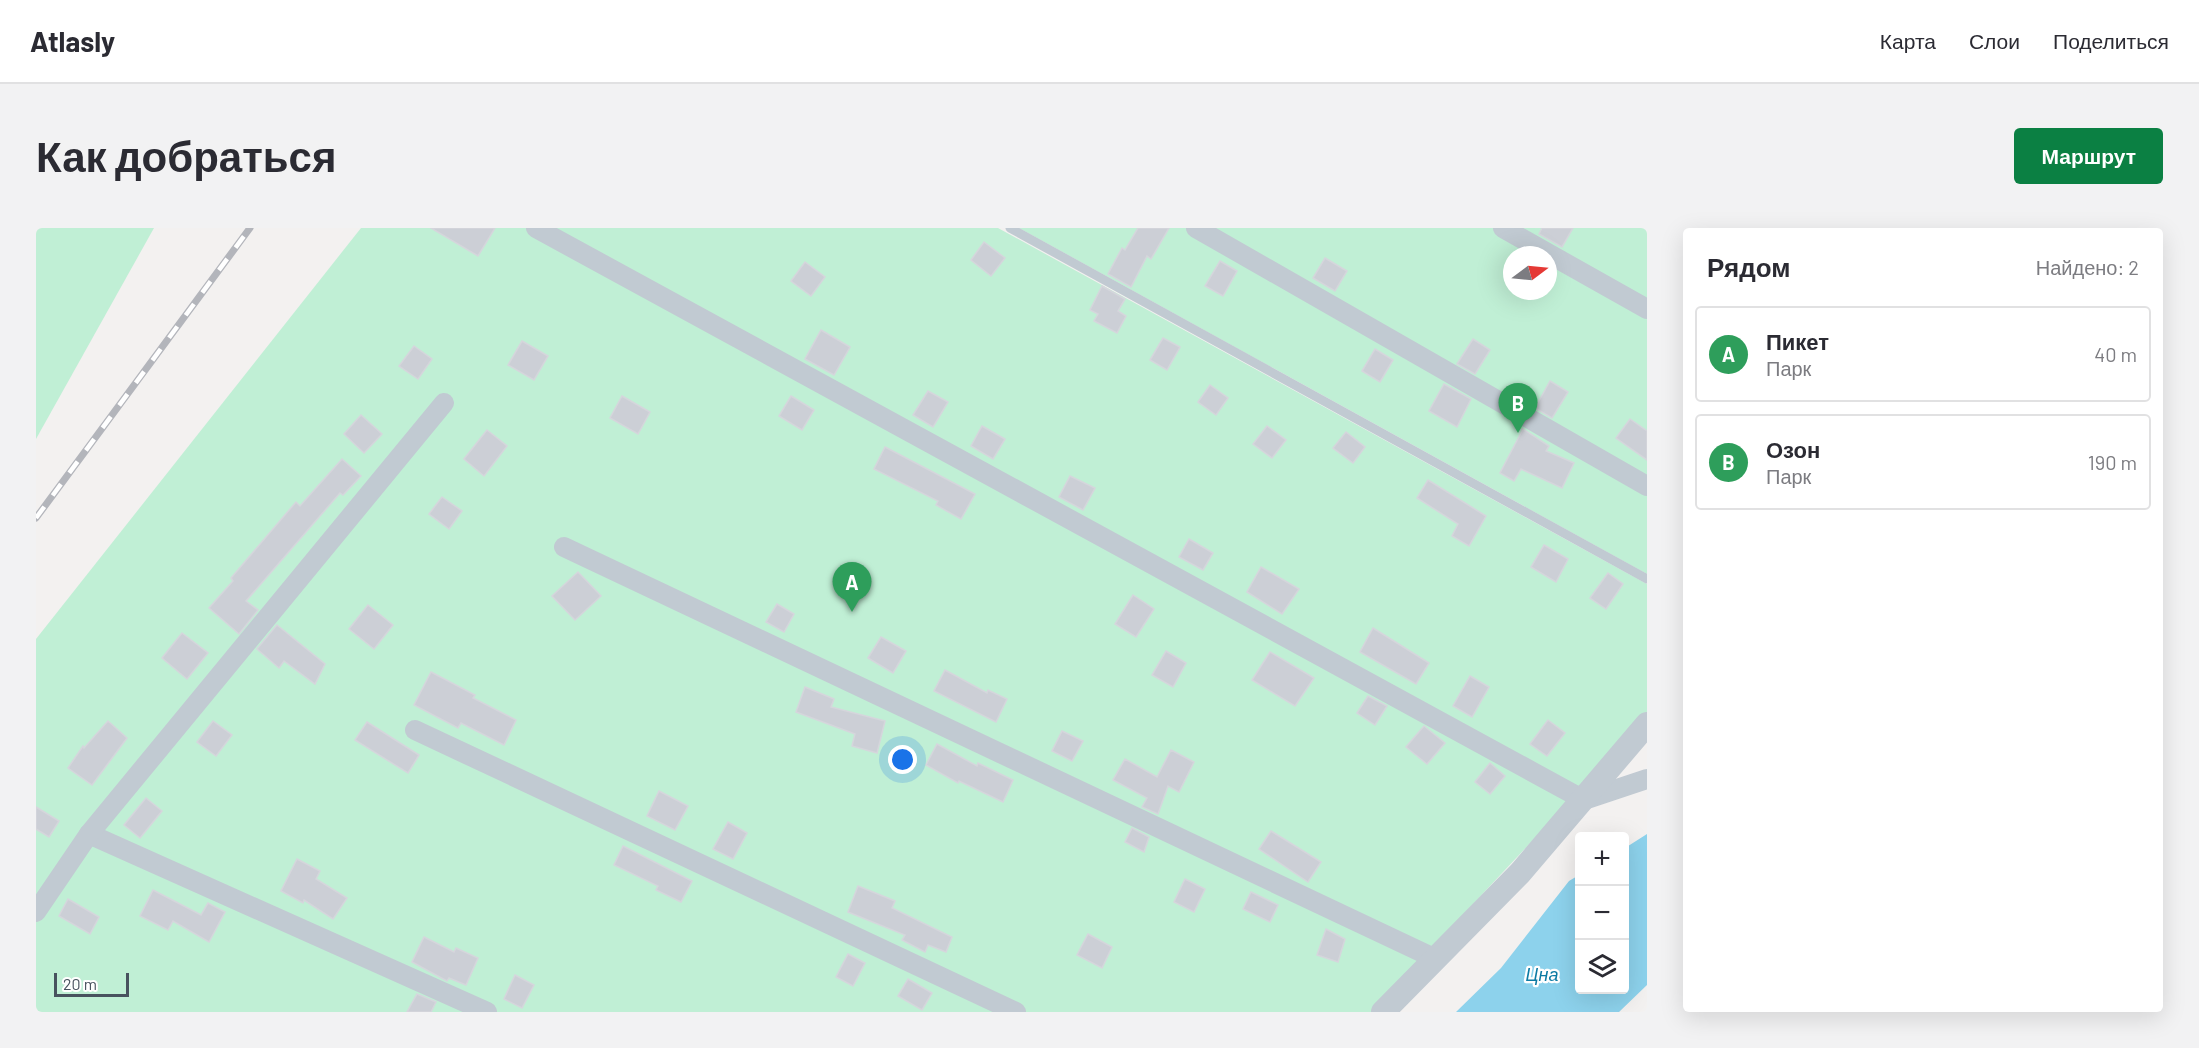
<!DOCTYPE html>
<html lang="ru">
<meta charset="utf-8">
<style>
:root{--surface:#fff;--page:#f2f2f3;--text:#2b2b33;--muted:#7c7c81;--line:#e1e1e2;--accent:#0b8043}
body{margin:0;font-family:Barlow,sans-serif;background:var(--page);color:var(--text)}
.controls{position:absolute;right:18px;bottom:18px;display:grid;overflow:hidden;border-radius:6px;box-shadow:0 6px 24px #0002}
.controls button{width:54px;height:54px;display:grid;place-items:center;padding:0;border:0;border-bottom:2px solid var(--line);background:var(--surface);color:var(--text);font:30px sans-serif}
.compass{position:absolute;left:1467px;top:18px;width:54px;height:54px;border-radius:50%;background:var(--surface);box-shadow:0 6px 24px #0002;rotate:74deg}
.scale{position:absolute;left:18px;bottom:15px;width:75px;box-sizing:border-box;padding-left:6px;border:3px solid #48525e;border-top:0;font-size:16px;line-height:21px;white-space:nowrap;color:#48525e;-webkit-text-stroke:4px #fff;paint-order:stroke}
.you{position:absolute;left:867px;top:532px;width:21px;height:21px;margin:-15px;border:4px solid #fff;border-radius:50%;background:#1a73e8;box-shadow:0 0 0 9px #1a73e833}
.badge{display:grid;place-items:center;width:39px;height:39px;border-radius:50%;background:var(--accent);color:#fff;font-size:20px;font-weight:700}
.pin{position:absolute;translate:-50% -50px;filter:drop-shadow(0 2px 3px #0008)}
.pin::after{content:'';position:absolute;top:32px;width:21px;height:18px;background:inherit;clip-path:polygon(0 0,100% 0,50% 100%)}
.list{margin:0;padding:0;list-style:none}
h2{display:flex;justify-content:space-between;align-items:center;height:78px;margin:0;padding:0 24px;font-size:26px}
h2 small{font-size:20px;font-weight:400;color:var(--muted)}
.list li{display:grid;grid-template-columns:39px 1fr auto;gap:18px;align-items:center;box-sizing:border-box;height:96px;margin:0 12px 12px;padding:0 12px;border:2px solid var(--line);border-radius:6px}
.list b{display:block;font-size:22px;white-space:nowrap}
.list p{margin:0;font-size:20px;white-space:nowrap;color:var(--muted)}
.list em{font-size:20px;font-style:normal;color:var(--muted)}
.icon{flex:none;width:33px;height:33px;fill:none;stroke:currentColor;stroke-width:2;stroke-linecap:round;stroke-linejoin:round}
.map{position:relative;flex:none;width:1611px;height:784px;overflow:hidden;border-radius:6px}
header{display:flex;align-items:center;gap:36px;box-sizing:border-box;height:84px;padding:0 30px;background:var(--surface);border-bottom:2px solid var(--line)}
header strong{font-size:28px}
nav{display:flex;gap:33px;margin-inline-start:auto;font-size:21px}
.intro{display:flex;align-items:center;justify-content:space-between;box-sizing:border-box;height:144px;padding:0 36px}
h1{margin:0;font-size:42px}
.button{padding:15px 27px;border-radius:6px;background:var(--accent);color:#fff;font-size:21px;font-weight:700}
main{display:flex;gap:36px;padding:0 36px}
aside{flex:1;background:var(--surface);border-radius:6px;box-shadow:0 6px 24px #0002}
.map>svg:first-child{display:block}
.green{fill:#c0efd5;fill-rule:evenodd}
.water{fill:#8dd2ec}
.building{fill:#cccfd6;stroke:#d5d6dc;stroke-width:1.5}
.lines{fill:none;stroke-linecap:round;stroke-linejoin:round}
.service{stroke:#c1cad2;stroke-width:9}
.minor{stroke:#c1cad2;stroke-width:20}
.tertiary{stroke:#c1cad2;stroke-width:24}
.rail-casing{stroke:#b3b5bb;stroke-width:7}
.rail{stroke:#fff;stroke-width:4.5;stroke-dasharray:14;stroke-linecap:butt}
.labels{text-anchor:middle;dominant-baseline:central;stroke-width:4.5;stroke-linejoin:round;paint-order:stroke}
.water-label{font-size:18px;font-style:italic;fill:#0d7ba4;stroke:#fff}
</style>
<header>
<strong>Atlasly</strong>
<nav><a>Карта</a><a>Слои</a><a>Поделиться</a></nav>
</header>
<div class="intro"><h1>Как добраться</h1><a class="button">Маршрут</a></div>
<main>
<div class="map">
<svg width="1611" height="784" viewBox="0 0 1611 784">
<rect width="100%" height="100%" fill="#f3f1f0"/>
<!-- green -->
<g class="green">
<polygon points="0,0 118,0 0,211"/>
<polygon points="325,0 962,0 1611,356 1611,484 1499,610 1336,784 0,784 0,411"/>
<path d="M983 0H1611V346ZM1476 27H1512V63H1476Z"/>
</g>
<!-- water -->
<polygon class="water" points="1611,606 1611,757 1583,784 1420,784 1465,740 1533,653 1543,647 1544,762 1588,762 1589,620"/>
<!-- building -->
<g class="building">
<polygon points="395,0 459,0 442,28"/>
<polygon points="1102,0 1133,0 1115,31 1111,28 1095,59 1072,46 1086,20 1089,22"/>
<polygon points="1506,0 1537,0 1526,19 1503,6"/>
<polygon points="948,14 969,30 955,48 935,32"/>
<polygon points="1289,30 1311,43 1299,63 1277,50"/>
<polygon points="1184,33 1201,43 1187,68 1169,58"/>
<polygon points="769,34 789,49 775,68 755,53"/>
<polygon points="1066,58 1089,71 1082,83 1090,88 1081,105 1058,93 1062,86 1054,82"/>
<polygon points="785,102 814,119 798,147 769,131"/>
<polygon points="1127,110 1144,119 1131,142 1114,132"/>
<polygon points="1437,111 1454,122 1439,146 1421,136"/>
<polygon points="486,113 512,128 498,152 472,137"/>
<polygon points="378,118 396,131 382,151 363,138"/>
<polygon points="1339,121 1357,132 1344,154 1326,143"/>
<polygon points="1514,153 1532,164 1516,190 1499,180"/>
<polygon points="1408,156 1435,171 1421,199 1393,183"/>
<polygon points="1174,157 1192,170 1180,187 1162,174"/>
<polygon points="892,163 912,174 897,199 877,187"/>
<polygon points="586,168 614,184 602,206 574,190"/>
<polygon points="755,168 778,182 766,202 743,188"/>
<polygon points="325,187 346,206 328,225 308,206"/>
<polygon points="1594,191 1611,203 1611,232 1580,210"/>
<polygon points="946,198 969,211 957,231 935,218"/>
<polygon points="1231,198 1250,212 1236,230 1217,216"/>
<polygon points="1487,201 1513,218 1510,223 1538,235 1526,260 1485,241 1478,253 1464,245"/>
<polygon points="451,202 471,218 448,248 428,231"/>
<polygon points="1310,204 1329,219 1317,235 1297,220"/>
<polygon points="849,219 939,266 925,291 900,277 902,273 838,241"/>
<polygon points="306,231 325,248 307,267 304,265 210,373 222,382 203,406 173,380 197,353 195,350 260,274 264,278"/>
<polygon points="1034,248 1059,260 1047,282 1023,269"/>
<polygon points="1392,252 1450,288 1433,318 1416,308 1422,296 1381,270"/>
<polygon points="406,269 426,283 413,301 393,286"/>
<polygon points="1153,311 1177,325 1167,342 1143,329"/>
<polygon points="1508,317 1532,331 1520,354 1495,339"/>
<polygon points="1225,339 1263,361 1246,386 1211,364"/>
<polygon points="542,344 565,368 539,392 516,368"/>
<polygon points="1572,345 1587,356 1570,381 1554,370"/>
<polygon points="1097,367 1118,381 1100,409 1079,396"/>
<polygon points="741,376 758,386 748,404 730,394"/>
<polygon points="332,377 357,397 338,421 313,401"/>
<polygon points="241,397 289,436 279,456 248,433 243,440 221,421"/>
<polygon points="1337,400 1393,435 1380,456 1324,424"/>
<polygon points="146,405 172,425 151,451 126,430"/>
<polygon points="845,409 870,423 857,445 832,430"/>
<polygon points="1130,423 1150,435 1137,459 1116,447"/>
<polygon points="1234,424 1278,450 1259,478 1216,452"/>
<polygon points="909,442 951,465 952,462 971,471 960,494 898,463"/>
<polygon points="395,444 439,467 437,470 480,492 468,517 425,495 422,500 378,477"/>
<polygon points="1434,448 1453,459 1436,489 1417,478"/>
<polygon points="769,459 798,471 795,479 849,493 841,525 816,518 819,506 760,484"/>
<polygon points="1332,468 1351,478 1339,497 1321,485"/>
<polygon points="1512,492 1529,505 1511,528 1494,516"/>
<polygon points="72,493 91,510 56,557 32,540 47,518 48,520"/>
<polygon points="177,493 196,507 180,528 161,514"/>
<polygon points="331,494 383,527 372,545 319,512"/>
<polygon points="1388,498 1409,515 1391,536 1370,519"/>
<polygon points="1026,503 1047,513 1036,533 1016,523"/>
<polygon points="901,516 941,538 942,535 977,552 967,574 923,553 922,555 890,537"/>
<polygon points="1135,522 1158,534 1143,564 1132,558 1122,586 1106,579 1111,570 1077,552 1089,531 1121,549"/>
<polygon points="1454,535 1469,548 1454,566 1439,554"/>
<polygon points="623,563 652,578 639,602 611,588"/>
<polygon points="110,570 126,583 104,610 88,597"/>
<polygon points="0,579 23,593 13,609 0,601"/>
<polygon points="692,594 711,605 697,631 677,621"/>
<polygon points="1096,600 1113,609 1108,624 1089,614"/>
<polygon points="1235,603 1285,634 1272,654 1223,621"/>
<polygon points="587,618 656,653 645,674 620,662 622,658 578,637"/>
<polygon points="261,631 284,643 280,651 311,670 297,691 268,672 267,675 245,663"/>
<polygon points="1149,651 1169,661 1158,684 1138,674"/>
<polygon points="822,658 859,673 856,680 916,709 910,724 892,717 889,724 866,712 869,707 812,684"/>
<polygon points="117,662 165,687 172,675 189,684 173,714 137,693 132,702 104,688"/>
<polygon points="1215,664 1242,677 1234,694 1207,681"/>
<polygon points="32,671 63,689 54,706 23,688"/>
<polygon points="1290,701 1309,711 1302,734 1281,727"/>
<polygon points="1052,706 1076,719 1066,740 1041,727"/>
<polygon points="388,709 418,724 420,720 442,730 430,757 413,750 411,753 376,734"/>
<polygon points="812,726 829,735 817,758 800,749"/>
<polygon points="479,747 498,757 486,780 468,771"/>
<polygon points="872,751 896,765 886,782 862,768"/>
<polygon points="381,766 400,774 395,784 371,784"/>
</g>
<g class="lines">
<!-- service -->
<polyline class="service" points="974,0 1611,351"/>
<!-- minor -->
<g class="minor">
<polyline points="500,0 1548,572 1611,551"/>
<polyline points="1160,0 1611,258"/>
<polyline points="1467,0 1611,81"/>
<polyline points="528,319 1400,731"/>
<polyline points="379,502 980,784"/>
<polyline points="53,606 451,784"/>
<polyline points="0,684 53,606 408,175"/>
</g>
<!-- tertiary -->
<polyline class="tertiary" points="1347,784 1484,645 1611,496"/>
<defs>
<polyline id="rail" points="0,290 214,0"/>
</defs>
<!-- rail casing -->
<use href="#rail" class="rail-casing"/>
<!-- rail -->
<use href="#rail" class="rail"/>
</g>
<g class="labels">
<!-- water labels -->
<g class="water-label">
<text x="1506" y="746">Цна</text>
</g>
</g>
</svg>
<div class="controls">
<button>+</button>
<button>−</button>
<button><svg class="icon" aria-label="layers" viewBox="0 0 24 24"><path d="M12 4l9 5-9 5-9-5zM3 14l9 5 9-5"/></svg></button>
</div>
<svg class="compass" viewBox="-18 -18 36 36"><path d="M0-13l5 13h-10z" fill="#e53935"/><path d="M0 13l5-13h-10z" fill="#7c7c81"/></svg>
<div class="scale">20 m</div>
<div class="you"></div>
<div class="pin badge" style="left:816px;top:384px;background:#2e9e5b">A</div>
<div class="pin badge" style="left:1482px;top:205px;background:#2e9e5b">B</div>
</div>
<aside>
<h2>Рядом<small>Найдено: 2</small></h2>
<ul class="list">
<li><span class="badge" style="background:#2e9e5b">A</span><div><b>Пикет</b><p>Парк</p></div><em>40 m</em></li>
<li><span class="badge" style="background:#2e9e5b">B</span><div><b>Озон</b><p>Парк</p></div><em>190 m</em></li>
</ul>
</aside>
</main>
